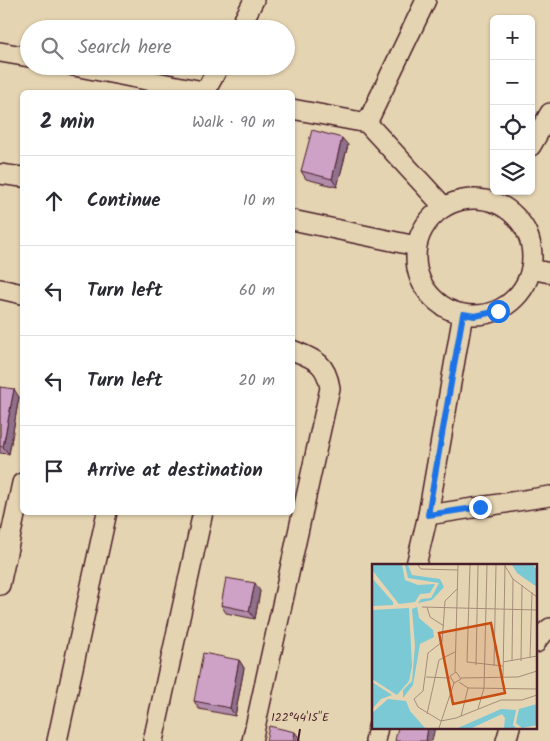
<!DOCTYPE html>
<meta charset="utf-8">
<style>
:root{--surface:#fff;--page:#f2f2f3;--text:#2b2b33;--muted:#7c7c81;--line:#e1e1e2}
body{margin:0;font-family:Kalam,sans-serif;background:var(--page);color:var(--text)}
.controls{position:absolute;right:15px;top:15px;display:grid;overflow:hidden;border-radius:8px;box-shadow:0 1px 4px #0004}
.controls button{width:45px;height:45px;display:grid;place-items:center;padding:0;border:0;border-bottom:1px solid var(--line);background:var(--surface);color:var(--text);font:25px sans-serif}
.stop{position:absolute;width:15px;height:15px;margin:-11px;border:4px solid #1a73e8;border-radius:50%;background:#fff}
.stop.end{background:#1a73e8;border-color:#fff;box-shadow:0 1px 5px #0008}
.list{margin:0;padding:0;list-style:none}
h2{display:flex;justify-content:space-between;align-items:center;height:65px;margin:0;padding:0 20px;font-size:21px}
h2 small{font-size:16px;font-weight:400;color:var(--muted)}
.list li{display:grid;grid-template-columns:32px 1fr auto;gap:15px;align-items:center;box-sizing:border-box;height:90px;padding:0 20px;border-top:1px solid var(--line)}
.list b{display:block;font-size:19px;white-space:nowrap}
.list em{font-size:16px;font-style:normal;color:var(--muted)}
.icon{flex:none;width:28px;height:28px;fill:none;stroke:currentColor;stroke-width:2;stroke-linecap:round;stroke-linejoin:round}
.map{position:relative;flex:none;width:550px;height:741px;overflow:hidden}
.search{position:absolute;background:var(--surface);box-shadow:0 1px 4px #0004;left:20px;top:20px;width:275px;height:55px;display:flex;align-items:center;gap:12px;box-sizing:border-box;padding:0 18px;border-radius:28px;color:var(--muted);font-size:19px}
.panel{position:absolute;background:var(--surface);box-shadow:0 1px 4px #0004;left:20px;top:90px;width:275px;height:425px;border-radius:8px}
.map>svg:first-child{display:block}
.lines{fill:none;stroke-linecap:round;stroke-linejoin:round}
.minor-casing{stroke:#4a1f2b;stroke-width:22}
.minor{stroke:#e5d4b1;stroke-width:19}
.wall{fill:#b08baa;stroke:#4a1f2b}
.shaded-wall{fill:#90718b;stroke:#4a1f2b}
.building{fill:#cda2c6;stroke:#4a1f2b}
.route{stroke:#1a73e8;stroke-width:6}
.ticks{fill:none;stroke:#4a1f2b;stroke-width:2}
.inset-road{fill:none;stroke:#a78c7b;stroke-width:1}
.view{fill:#c84d12;fill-opacity:0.15;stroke:#c84d12;stroke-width:2.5}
.inset-edge{fill:none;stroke:#4a1f2b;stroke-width:2.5}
.ticks-label{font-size:12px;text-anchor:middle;fill:#4a1f2b;stroke:#e5d4b1;stroke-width:5;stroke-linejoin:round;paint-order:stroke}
</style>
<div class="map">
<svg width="550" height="741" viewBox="0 0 550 741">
<rect width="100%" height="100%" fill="#e5d4b1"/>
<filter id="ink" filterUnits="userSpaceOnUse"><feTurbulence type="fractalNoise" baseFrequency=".02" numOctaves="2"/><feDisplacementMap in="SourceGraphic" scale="10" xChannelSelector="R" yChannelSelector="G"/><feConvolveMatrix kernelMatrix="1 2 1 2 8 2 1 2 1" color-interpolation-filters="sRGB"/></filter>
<g filter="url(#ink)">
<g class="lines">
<defs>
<g id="minor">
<polyline points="239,29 254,0"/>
<polyline points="0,52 29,57"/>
<polyline points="74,66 208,92"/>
<polyline points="205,92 219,66"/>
<polyline points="292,109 367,123 444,207"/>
<polyline points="367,123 426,0"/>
<polyline points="531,146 550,113"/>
<polyline points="0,174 22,177"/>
<circle cx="474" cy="257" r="58"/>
<polyline points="292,220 416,246"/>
<polyline points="531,269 550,273"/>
<polyline points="0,289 22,294"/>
<polyline points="428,515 550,496"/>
<polyline points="416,565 428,515 463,314"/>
<polyline points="0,585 22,483"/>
<polyline points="536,643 538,638 550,628"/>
<polyline points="57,741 107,512"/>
<polyline points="153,741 203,512"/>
<path d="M252 741 330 388C326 362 314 359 292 350"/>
<polyline points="375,741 378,727"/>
<polyline points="506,741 510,727"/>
</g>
</defs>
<!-- minor casing -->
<use href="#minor" class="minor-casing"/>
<!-- minor -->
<use href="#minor" class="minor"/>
</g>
<!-- wall -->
<g class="wall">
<polygon points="348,145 337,187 306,179 301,171"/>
<polygon points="0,387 19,397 9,454 0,453"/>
<polygon points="260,591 255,619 226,613 221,605"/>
<polygon points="239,660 244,668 235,716 199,709 194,701"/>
</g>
<!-- shaded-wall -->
<g class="shaded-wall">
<polygon points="342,138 348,145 337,187 332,179"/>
<polygon points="14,389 19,397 9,454 3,447"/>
<polygon points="255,583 260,591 255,619 249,611"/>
<polygon points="239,660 244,668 235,716 230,708"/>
<polygon points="428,727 435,727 432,741 426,741"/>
<polygon points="295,732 300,739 300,741 293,741"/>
</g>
<!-- building -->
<g class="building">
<polygon points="312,130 342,138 332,179 301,171"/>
<polygon points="0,387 14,389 3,447 0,446"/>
<polygon points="226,578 255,583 249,611 221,605"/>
<polygon points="203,653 239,660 230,708 194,701"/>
<polygon points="269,726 295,732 293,741 266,741"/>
<polygon points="398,727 428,727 426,741 395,741"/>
</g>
</g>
<g class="lines" filter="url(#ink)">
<!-- route -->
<polyline class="route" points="480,507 428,515 463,314 475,316 498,311"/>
</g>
<!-- ticks -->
<path class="ticks" d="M298 741 300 729"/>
<!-- overview -->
<g transform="translate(372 564)">
<rect width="165" height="165" fill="#e5d4b1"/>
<path d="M0 1H30L33 16 46 21 63 20 58 29 48 30 43 38 27 40 0 6ZM33 1H36L40 11 68 15 72 23 60 36 46 39 49 35 59 34 67 19 36 14ZM140 1H161L165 6V23L145 9ZM0 14 21 38V41L0 42ZM45 43 47 54 61 66 62 73 48 80 41 121 31 134V126L40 117 43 82 40 45ZM37 44 40 102 37 117 25 131 0 115V46ZM0 118 20 131 9 135 0 145ZM16 135 34 137 38 147 53 164H0V149ZM165 140V161L150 164 144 159 147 145ZM129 145 144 146 141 161 144 164H132L133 154 130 150 100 164H86Z" fill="#7ac9d5"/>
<path class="inset-road" d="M46 1 49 5 86 6M98 1 95 98 131 102M133 2 141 15 165 33M85 25 73 37 70 78 56 89 51 127 42 135 46 143 69 157 84 154 129 136H150L165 131M50 43 165 46M55 43 58 53 72 62M158 94 160 28M140 97 141 15M149 97 150 21M131 98 165 92M104 101 106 1M122 102 124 1M83 108 86 1M54 113 78 114M131 113 133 1M89 114 146 113 165 107M87 118 96 124 165 125M106 145 112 124 115 1M55 150 67 96 83 88M89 152 96 124M67 164 82 119 89 115 84 108 78 112 82 119"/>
<path class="view" d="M119 59 133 129 81 140 67 69Z"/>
<rect width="165" height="165" class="inset-edge"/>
</g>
<g class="ticks-label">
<text x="300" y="721">122°44'15"E</text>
</g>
</svg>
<div class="controls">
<button>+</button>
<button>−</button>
<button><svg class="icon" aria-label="locate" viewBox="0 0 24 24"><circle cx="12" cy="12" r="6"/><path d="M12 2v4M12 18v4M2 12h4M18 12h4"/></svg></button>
<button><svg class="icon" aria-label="layers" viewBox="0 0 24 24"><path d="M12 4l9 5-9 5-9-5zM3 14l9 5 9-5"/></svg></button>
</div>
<div class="stop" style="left:498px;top:311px"></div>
<div class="stop end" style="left:480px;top:507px"></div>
<div class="search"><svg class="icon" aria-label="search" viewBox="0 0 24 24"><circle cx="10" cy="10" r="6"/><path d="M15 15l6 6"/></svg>Search here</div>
<section class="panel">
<h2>2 min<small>Walk · 90 m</small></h2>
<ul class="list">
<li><svg class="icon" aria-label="ahead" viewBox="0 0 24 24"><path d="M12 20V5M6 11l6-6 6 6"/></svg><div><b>Continue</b></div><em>10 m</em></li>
<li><svg class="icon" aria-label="left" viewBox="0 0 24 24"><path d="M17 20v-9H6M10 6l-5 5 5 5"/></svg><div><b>Turn left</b></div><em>60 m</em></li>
<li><svg class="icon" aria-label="left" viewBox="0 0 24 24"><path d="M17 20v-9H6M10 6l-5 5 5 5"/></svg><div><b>Turn left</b></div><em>20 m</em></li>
<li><svg class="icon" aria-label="arrive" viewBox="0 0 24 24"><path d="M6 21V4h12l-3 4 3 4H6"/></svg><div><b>Arrive at destination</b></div></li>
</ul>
</section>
</div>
